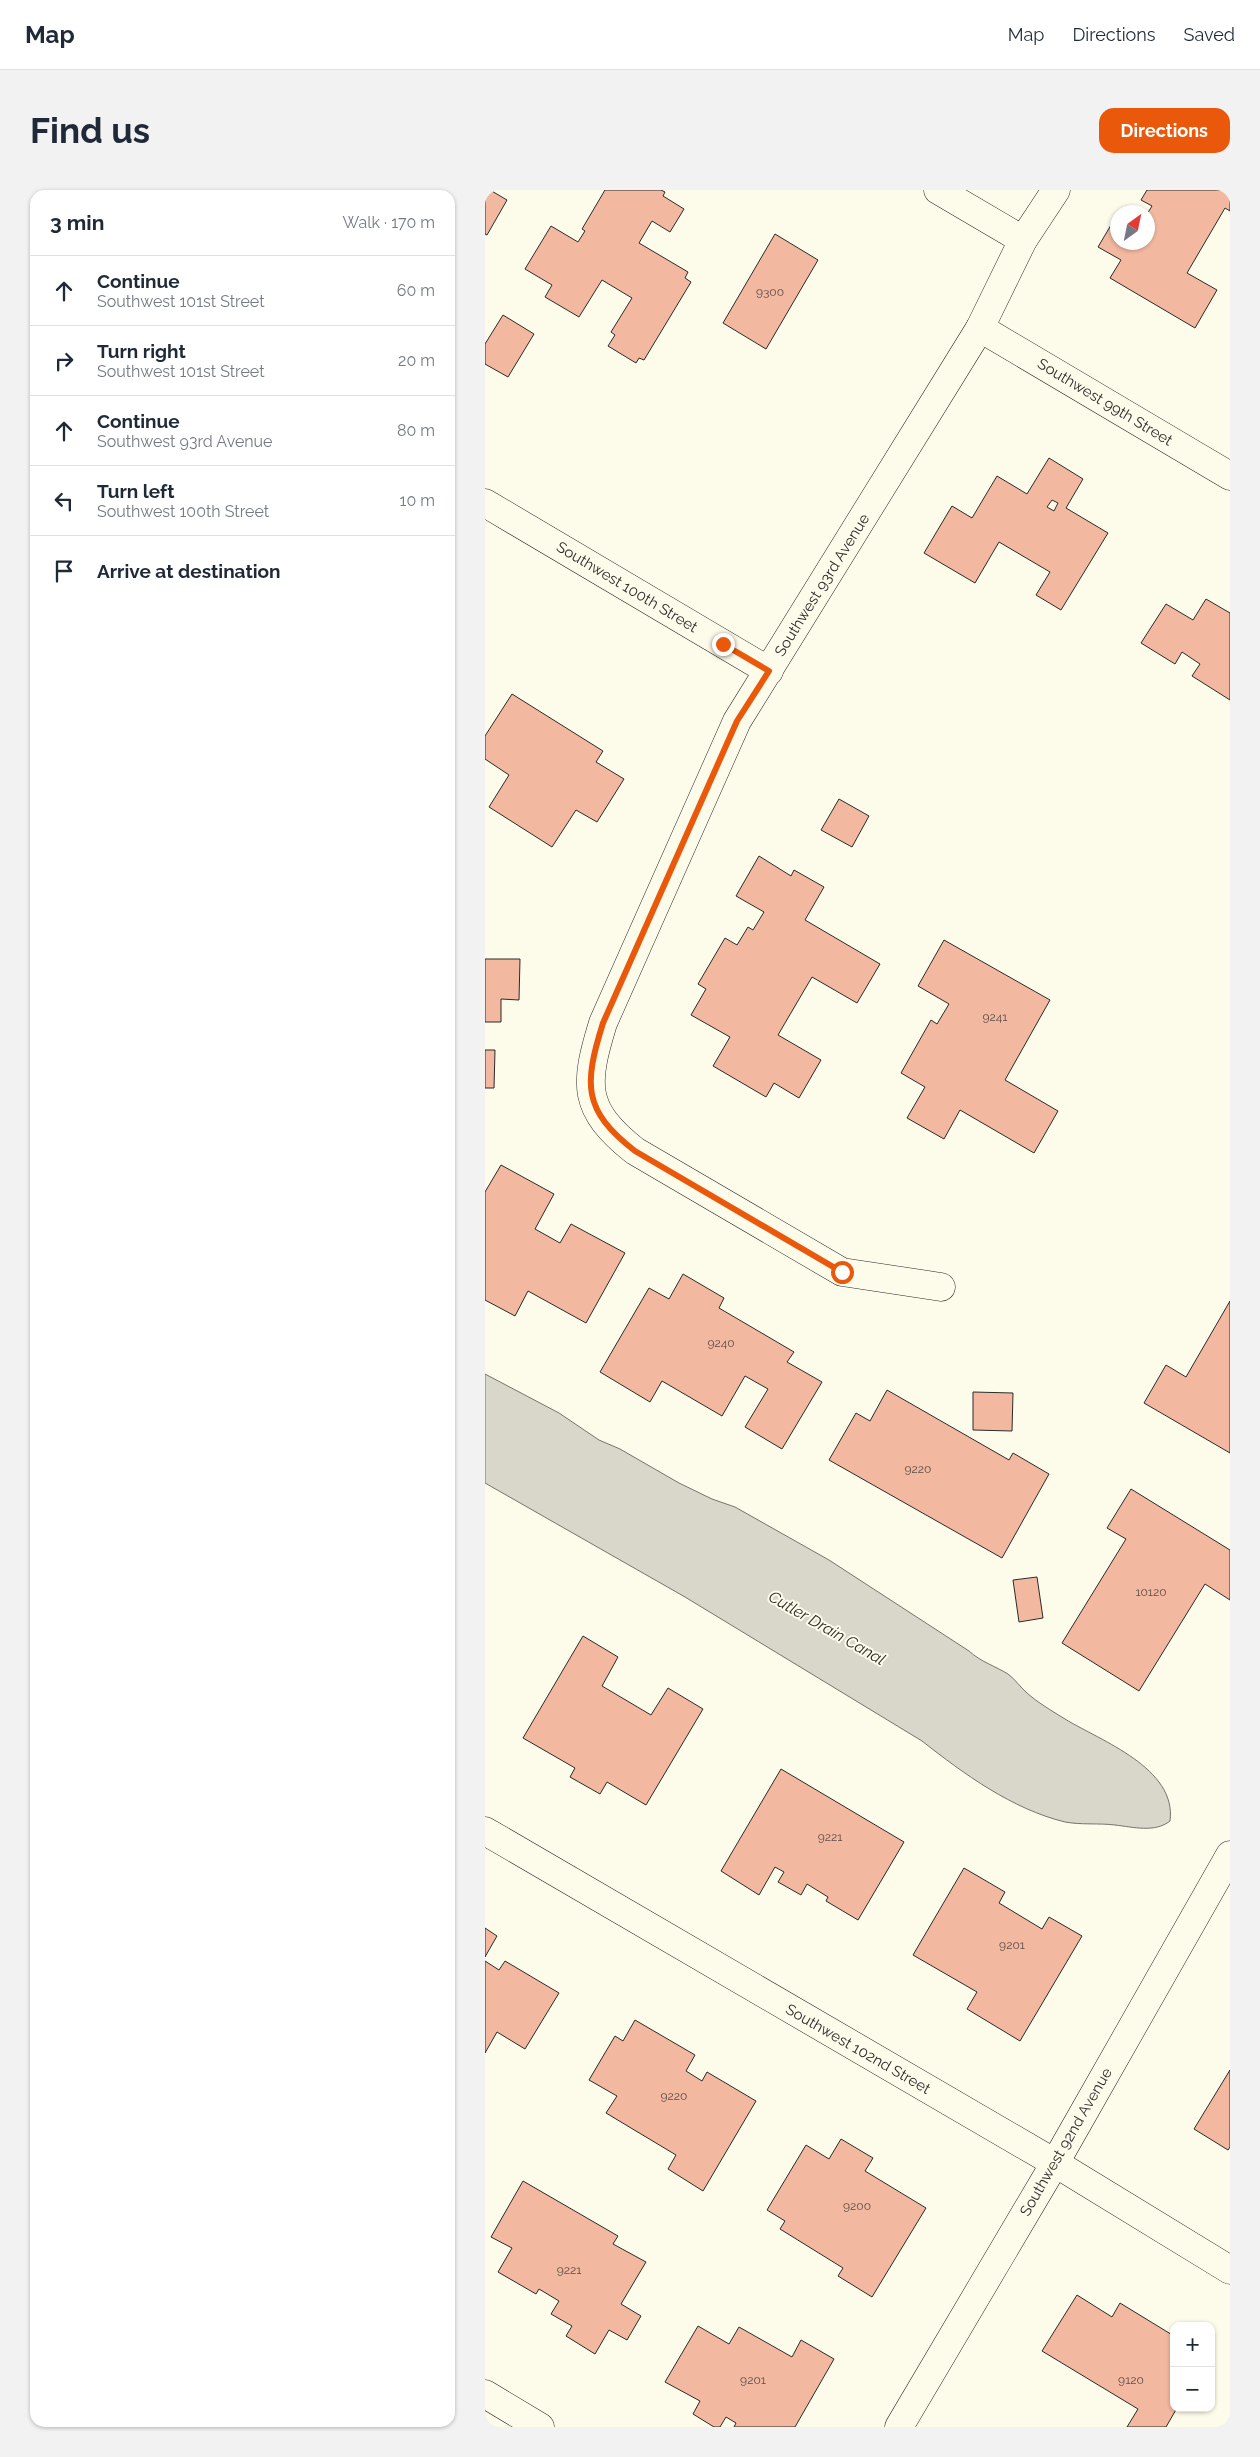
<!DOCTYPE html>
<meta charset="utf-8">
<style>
:root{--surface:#fff;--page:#f2f2f3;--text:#1f2937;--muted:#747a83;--line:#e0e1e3;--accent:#ea580c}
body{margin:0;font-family:Raleway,sans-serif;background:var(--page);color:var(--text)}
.controls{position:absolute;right:15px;bottom:15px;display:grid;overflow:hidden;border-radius:10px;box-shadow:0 1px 4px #0004}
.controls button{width:45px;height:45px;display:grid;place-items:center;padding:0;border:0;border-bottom:1px solid var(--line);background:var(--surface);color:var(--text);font:25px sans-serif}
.compass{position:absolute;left:625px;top:15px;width:45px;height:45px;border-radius:50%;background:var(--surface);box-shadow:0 1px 4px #0004;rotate:33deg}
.stop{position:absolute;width:15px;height:15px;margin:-11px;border:4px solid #ea580c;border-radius:50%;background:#fff}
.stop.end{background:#ea580c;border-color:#fff;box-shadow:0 1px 5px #0008}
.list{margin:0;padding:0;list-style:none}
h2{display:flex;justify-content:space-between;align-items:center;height:65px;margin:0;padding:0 20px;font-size:21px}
h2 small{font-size:16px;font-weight:400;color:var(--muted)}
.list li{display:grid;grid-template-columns:32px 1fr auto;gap:15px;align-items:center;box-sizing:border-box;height:70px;padding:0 20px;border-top:1px solid var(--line)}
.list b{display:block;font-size:19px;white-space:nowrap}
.list p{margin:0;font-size:16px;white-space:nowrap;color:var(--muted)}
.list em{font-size:16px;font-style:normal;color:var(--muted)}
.icon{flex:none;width:28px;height:28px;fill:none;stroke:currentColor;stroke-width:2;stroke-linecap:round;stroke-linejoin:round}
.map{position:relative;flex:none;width:745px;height:2237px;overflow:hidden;border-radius:15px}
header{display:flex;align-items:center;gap:30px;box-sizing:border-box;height:70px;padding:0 25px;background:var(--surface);border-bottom:1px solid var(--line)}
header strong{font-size:24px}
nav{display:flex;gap:28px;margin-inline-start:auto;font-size:18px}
.intro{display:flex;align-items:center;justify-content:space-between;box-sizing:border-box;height:120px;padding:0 30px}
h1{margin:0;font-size:35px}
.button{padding:12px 22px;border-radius:15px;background:var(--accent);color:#fff;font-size:18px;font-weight:700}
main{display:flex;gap:30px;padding:0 30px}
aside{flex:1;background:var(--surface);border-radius:15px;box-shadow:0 1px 4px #0004}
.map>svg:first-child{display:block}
.water{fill:#d8d7c9;stroke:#74746e}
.building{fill:#f2b8a0;stroke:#2b2b2b;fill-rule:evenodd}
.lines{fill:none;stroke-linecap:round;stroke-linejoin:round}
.minor-casing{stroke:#2b2b2b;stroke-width:29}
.minor{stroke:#fdfbea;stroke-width:28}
.route{stroke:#ea580c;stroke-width:6}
.labels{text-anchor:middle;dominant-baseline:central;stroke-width:4;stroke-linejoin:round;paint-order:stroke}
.number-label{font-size:12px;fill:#5d4e48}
.street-label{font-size:15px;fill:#2b2b2b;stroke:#fdfbea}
.water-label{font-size:16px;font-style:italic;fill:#2b2b2b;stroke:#fdfbea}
</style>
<header>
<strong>Map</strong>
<nav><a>Map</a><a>Directions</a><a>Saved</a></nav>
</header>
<div class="intro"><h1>Find us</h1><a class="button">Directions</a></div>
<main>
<aside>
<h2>3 min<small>Walk · 170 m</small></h2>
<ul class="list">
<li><svg class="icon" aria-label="ahead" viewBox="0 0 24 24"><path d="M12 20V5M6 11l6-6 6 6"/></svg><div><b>Continue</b><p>Southwest 101st Street</p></div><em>60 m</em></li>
<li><svg class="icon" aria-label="right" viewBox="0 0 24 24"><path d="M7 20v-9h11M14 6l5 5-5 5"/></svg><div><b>Turn right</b><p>Southwest 101st Street</p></div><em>20 m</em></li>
<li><svg class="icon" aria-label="ahead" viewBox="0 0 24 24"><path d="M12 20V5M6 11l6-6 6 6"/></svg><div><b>Continue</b><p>Southwest 93rd Avenue</p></div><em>80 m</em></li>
<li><svg class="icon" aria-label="left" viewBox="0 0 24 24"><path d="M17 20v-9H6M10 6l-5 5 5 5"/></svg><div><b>Turn left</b><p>Southwest 100th Street</p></div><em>10 m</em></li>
<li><svg class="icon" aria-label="arrive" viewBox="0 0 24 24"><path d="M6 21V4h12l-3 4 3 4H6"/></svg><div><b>Arrive at destination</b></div></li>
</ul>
</aside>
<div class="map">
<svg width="745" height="2237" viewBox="0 0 745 2237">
<rect width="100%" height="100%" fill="#fdfbea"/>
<!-- water -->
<path class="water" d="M0 1184 74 1223 114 1250 135 1259 194 1293 227 1309 250 1317 344 1370 484 1461C496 1472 510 1476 523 1484 530 1489 535 1497 542 1503 552 1512 567 1521 580 1529 616 1551 692 1578 685 1631 670 1643 648 1637 630 1635 614 1633 596 1635 580 1632 527 1619 479 1584 437 1551L200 1407 0 1293Z"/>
<!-- building -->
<g class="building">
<polygon points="0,0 5,0 22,10 2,45 0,44"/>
<polygon points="120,0 176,0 180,2 178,6 199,19 185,42 167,31 154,53 203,82 200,88 206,92 159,170 154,168 151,173 123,156 130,145 126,142 147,108 117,90 94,127 60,107 67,95 40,79 66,36 93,52 100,41 97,39"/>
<polygon points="662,0 745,0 745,21 740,18 702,83 732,100 710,138 625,88 636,70 613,57 629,30 632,32 632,52 662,52 662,24 667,16 656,10"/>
<polygon points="290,44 333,70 281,159 238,133"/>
<polygon points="18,125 49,144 23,187 0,174 0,154"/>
<path d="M564 268 598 289 581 318 623 343 576 420 551 405 565 382 514 352 490 393 439 363 467 316 487 328 512 286 542 304ZM567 310 573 313 569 321 562 317Z"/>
<polygon points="721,409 745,423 745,510 707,486 715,474 697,462 690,474 656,453 681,414 708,430"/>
<polygon points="27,504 118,561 111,572 139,589 112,632 91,620 67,657 4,617 24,585 0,569 0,546"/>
<polygon points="354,609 384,626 367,657 336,640"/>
<polygon points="274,666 306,686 309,680 339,697 320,730 395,774 372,813 327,787 293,845 336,870 314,908 289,893 281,907 228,876 245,847 206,825 221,799 213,794 240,748 252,755 263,737 268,740 279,722 251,706"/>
<polygon points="459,750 565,810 520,890 573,921 549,963 475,920 459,949 422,928 440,897 416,883 446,830 452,834 464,814 433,796"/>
<polygon points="0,769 35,769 34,810 16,809 16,832 0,832"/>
<polygon points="0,860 10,860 9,898 0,898"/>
<polygon points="16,975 69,1004 50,1039 75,1053 86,1034 140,1063 101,1133 43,1101 30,1126 0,1110 0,1002"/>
<polygon points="198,1084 239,1108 234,1118 309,1162 302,1172 337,1192 297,1259 260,1237 283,1199 260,1186 237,1226 177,1191 165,1212 115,1182 164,1098 184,1109"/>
<polygon points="745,1111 745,1263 659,1213 681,1175 701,1187"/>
<polygon points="402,1200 524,1270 528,1263 564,1284 517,1368 344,1270 371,1223 385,1231"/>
<polygon points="488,1202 528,1203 527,1241 488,1240"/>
<polygon points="646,1299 745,1360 745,1410 720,1394 654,1501 577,1453 641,1349 622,1338"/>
<polygon points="552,1387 558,1428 534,1432 528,1390"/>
<polygon points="98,1446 133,1467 117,1496 166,1525 183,1498 218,1519 161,1615 122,1592 115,1604 85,1587 90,1578 38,1548"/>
<polygon points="296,1579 419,1652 373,1730 341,1711 343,1707 322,1694 316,1705 293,1692 299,1682 290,1677 274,1705 236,1681"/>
<polygon points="479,1678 520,1702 514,1713 557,1739 564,1727 597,1746 535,1851 482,1819 492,1802 428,1765"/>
<polygon points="0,1738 12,1746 0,1767"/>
<polygon points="0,1771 14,1780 20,1771 74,1803 40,1859 12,1842 0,1863"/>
<polygon points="150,1830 210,1865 201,1881 217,1891 222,1882 271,1911 218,2001 183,1979 191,1965 121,1923 132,1906 104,1890 130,1846 138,1851"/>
<polygon points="745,1880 745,1957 743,1960 709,1939"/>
<polygon points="356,1949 388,1968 380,1981 441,2018 387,2107 353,2086 358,2078 295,2039 300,2031 282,2020 321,1955 344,1969"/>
<polygon points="38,1991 133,2046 128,2054 161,2072 136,2114 156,2126 142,2150 124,2140 110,2164 81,2146 87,2136 66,2124 74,2111 54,2099 51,2104 13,2082 27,2058 6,2047"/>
<polygon points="592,2105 627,2127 635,2113 689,2146 689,2218 692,2218 681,2237 642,2237 653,2219 557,2161"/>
<polygon points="213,2136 244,2154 254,2137 307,2167 316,2150 349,2169 310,2237 249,2237 251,2233 241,2227 235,2237 229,2237 208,2224 215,2211 180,2192"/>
</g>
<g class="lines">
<defs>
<g id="minor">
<polyline points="453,0 538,50"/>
<polyline points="495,138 745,286"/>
<polyline points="0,313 284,481"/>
<path d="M456 1097 357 1082 150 961C97 919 99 895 118 833L252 531 495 138 538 50 571 0"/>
<polyline points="0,1641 570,1973 745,2080"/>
<polyline points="0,2204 55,2237"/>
<polyline points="414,2237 570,1973 745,1665"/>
</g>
</defs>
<!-- minor casing -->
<use href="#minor" class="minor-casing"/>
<!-- minor -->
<use href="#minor" class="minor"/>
</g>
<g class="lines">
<!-- route -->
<path class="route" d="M238 454 284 481 252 531 118 833C99 894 97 920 150 961L357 1082"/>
</g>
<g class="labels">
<!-- number labels -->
<g class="number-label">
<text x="285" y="102">9300</text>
<text x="510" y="827">9241</text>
<text x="236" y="1153">9240</text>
<text x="433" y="1279">9220</text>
<text x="666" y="1402">10120</text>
<text x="345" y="1647">9221</text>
<text x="527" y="1755">9201</text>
<text x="189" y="1906">9220</text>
<text x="372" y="2016">9200</text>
<text x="84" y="2080">9221</text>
<text x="268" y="2190">9201</text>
<text x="646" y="2190">9120</text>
</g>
<!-- street labels -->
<g class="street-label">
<text transform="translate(620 212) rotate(31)">Southwest 99th Street</text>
<text transform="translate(337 395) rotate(-58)">Southwest 93rd Avenue</text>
<text transform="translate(142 397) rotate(31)">Southwest 100th Street</text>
<text transform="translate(373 1859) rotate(30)">Southwest 102nd Street</text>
<text transform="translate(581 1952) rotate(-60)">Southwest 92nd Avenue</text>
</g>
<!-- water labels -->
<g class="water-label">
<text transform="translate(342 1438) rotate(30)">Cutler Drain Canal</text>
</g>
</g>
</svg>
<div class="controls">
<button>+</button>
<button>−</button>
</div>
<svg class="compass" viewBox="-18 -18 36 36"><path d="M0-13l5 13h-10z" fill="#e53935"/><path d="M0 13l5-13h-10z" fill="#747a83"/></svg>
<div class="stop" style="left:357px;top:1082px"></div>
<div class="stop end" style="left:238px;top:454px"></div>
</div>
</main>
